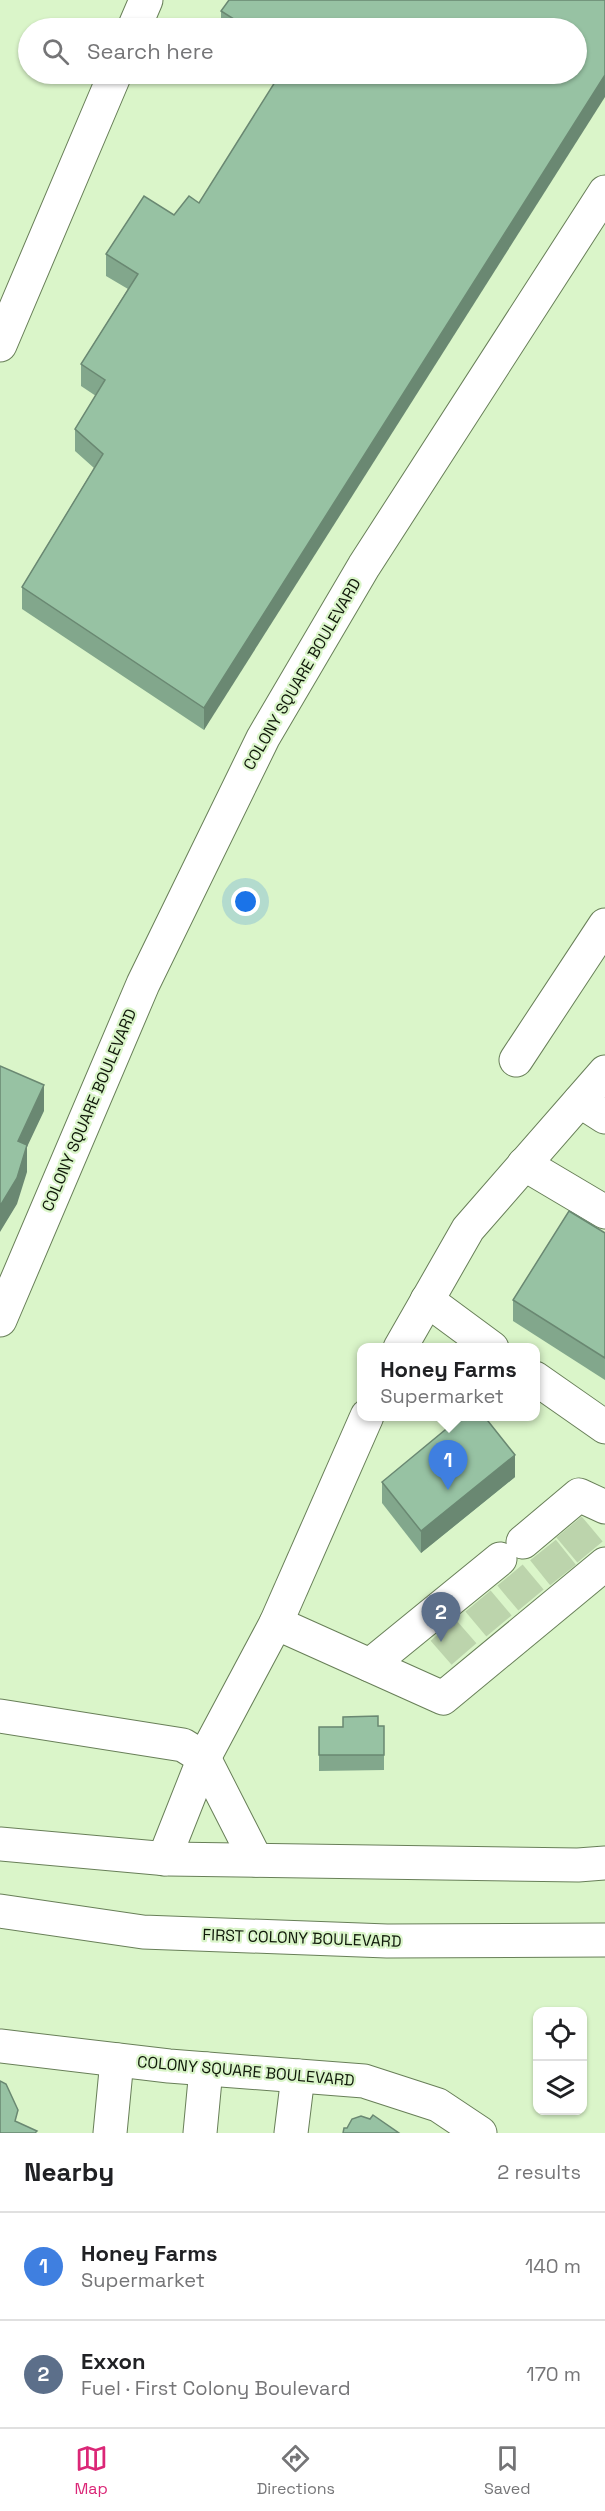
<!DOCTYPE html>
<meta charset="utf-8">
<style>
:root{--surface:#fff;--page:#f2f2f2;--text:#202124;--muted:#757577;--line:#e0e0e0;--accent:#db2777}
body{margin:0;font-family:"Space Grotesk",sans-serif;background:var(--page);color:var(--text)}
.controls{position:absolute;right:18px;bottom:18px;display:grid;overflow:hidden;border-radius:12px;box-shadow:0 2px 4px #0004}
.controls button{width:54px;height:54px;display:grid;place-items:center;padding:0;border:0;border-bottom:2px solid var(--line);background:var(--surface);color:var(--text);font:30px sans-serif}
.you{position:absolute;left:246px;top:902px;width:21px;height:21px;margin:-15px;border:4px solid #fff;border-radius:50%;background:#1a73e8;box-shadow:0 0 0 9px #1a73e833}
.badge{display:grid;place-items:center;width:39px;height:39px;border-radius:50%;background:var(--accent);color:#fff;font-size:20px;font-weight:700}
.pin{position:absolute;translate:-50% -50px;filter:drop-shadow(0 2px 3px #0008)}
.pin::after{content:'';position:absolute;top:32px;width:21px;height:18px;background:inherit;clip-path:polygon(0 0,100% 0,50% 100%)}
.popup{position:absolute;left:357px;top:1343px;width:183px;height:78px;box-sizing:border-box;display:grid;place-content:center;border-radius:12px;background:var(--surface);filter:drop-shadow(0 2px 4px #0005);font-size:20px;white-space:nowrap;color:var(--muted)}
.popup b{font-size:22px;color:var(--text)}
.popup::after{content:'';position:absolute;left:50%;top:100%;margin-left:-12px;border:12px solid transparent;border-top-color:var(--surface)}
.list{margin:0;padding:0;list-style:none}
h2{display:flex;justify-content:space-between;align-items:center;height:78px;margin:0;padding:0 24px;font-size:26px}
h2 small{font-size:20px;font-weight:400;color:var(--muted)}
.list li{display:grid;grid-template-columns:39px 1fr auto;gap:18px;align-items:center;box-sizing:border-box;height:108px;padding:0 24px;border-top:2px solid var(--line)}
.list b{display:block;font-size:22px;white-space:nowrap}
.list p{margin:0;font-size:20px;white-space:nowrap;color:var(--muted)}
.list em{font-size:20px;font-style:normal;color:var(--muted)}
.icon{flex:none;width:33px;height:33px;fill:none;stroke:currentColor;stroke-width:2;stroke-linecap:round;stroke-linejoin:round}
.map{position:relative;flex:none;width:605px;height:2133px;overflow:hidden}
.search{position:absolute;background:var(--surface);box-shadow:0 2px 4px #0004;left:18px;right:18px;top:18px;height:66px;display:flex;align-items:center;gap:15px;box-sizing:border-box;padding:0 21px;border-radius:33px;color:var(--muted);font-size:22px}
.sheet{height:294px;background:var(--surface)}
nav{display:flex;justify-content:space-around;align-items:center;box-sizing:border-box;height:84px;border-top:2px solid var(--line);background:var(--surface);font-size:16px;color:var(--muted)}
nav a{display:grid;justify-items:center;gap:3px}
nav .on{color:var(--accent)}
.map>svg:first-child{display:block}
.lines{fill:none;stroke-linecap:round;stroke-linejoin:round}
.minor-tunnel{stroke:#bcd4ac;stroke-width:33;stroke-dasharray:33 16;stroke-linecap:butt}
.minor-casing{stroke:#687f58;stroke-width:35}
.major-casing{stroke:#687f58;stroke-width:35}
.minor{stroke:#fff;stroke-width:33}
.major{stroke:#fff;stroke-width:33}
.wall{fill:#82a78c}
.shaded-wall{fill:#6a8872}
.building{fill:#97c2a3;stroke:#6a8872;stroke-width:1.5}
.labels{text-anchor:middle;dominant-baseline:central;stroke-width:4.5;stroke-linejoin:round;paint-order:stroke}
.street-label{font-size:16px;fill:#10190a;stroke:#daf5c9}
</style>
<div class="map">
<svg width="605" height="2133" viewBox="0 0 605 2133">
<rect width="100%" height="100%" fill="#daf5c9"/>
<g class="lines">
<!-- minor-tunnel -->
<g class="minor-tunnel">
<polyline points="569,1527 590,1552"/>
<polyline points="543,1550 563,1575"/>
<polyline points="510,1575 531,1600"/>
<polyline points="478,1601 499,1626"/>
<polyline points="443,1630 464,1654"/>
</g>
<defs>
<g id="minor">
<polyline points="134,28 146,0"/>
<polyline points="0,345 115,74"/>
<polyline points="516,1060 605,925"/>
<polyline points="580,1101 605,1117"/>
<polyline points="524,1164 605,1212"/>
<polyline points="427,1300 492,1348"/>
<polyline points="0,1320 143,984 263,738 364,566 605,192"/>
<polyline points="400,1348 468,1229 605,1072"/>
<polyline points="535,1378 605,1427"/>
<polyline points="523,1542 579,1495 605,1507"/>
<polyline points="276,1623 367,1416"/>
<polyline points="370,1665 500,1559"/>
<polyline points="0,1716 183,1745 204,1758 256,1860"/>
<polyline points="164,1859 204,1758 276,1623 443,1698 605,1564"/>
<polyline points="0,2046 169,2066 364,2081 438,2105 480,2133"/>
<polyline points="110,2133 117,2060"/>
<polyline points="200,2133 206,2069"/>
<polyline points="291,2133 298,2076"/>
</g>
<g id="major">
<polyline points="0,1844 168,1859 578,1865 605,1863"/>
<polyline points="0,1911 143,1932 387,1941 605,1940"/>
</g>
</defs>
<!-- minor casing -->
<use href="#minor" class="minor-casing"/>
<!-- major casing -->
<use href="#major" class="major-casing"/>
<!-- minor -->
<use href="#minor" class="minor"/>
<!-- major -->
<use href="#major" class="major"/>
</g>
<!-- wall -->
<g class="wall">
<polygon points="605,0 204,730 22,609 22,587 94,468 75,451 75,429 96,396 81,386 81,364 128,289 106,276 106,254 174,215 199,203 576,28 221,28 221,11"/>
<polygon points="605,1233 605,1380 513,1321 513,1300"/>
<polygon points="515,1477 421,1553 382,1503 382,1482"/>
<polygon points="384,1726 384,1770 319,1771 319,1727"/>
</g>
<!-- shaded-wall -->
<g class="shaded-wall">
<polygon points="605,75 605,97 204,730 204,708"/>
<polygon points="44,1085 44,1111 27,1147 27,1172 17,1204 0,1232 0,1206 18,1141"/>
<polygon points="515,1455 515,1477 421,1553 421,1531"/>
</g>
<!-- building -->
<g class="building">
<polygon points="229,0 605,0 605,75 204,708 22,587 103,454 75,429 105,380 81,364 138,274 106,254 144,196 174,215 189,196 199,203 280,74 576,74 576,28 248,28 221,11"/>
<polygon points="0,1066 44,1085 18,1141 27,1145 17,1178 0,1206"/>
<polygon points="569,1211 605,1233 605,1358 513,1300"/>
<polygon points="462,1416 484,1416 515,1455 421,1531 382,1482"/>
<polygon points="378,1716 378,1726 384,1726 384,1755 319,1755 319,1727 343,1727 343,1717"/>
<polygon points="0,2081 6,2084 18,2110 15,2121 37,2131 35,2133 0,2133"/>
<polygon points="373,2115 399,2133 343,2133 344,2128 347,2128 352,2119 361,2116 370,2119"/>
</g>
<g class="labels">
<!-- street labels -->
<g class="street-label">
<text transform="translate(302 674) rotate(-60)">COLONY SQUARE BOULEVARD</text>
<text transform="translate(89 1110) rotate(-67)">COLONY SQUARE BOULEVARD</text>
<text transform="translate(302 1938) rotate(2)">FIRST COLONY BOULEVARD</text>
<text transform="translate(246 2071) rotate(5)">COLONY SQUARE BOULEVARD</text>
</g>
</g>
</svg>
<div class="controls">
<button><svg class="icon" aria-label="locate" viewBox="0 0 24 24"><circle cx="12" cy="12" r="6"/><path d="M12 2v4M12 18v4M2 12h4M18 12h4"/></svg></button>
<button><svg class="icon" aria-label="layers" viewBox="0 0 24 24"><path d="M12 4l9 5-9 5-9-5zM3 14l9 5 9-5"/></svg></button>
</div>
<div class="you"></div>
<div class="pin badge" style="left:448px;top:1490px;background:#3f7fe0">1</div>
<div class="popup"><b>Honey Farms</b>Supermarket</div>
<div class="pin badge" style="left:441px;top:1642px;background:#5c6f8a">2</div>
<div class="search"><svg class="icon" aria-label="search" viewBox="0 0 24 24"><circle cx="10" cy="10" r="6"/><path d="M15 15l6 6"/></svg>Search here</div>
</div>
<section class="sheet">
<h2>Nearby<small>2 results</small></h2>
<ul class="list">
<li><span class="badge" style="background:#3f7fe0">1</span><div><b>Honey Farms</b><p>Supermarket</p></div><em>140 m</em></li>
<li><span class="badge" style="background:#5c6f8a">2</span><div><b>Exxon</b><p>Fuel · First Colony Boulevard</p></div><em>170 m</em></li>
</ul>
</section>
<nav>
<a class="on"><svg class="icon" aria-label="map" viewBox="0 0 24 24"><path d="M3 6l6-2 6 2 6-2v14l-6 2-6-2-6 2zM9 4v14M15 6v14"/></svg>Map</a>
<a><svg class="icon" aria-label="directions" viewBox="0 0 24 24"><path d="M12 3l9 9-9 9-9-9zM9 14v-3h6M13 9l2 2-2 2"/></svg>Directions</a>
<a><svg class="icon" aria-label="saved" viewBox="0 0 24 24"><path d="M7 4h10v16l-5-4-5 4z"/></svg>Saved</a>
</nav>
